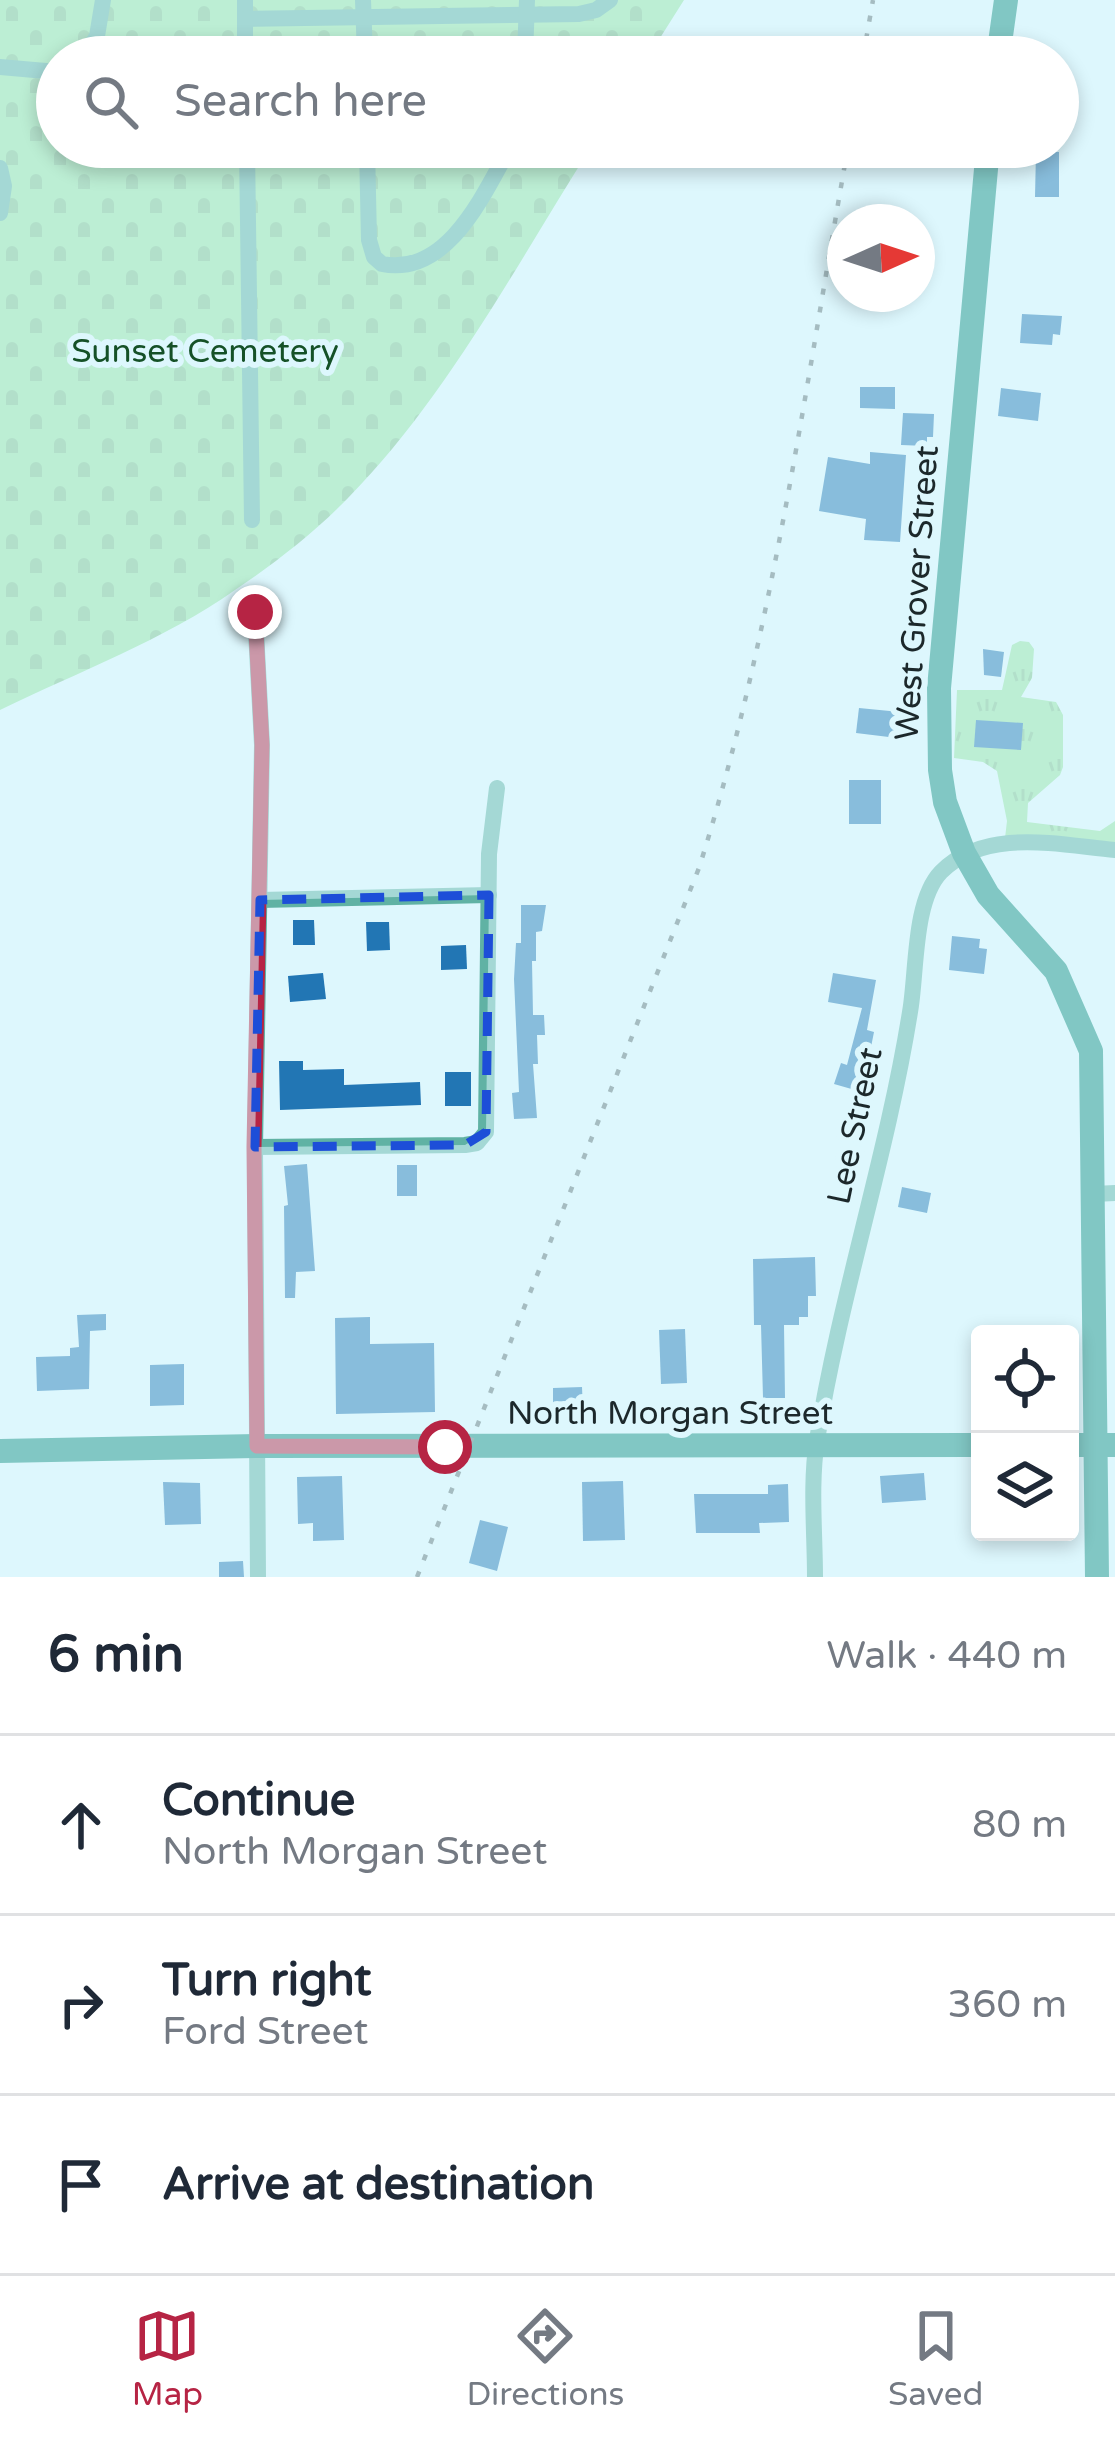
<!DOCTYPE html>
<meta charset="utf-8">
<style>
:root{--surface:#fff;--page:#f2f2f3;--text:#1f2937;--muted:#747a83;--line:#e0e1e3;--accent:#b62444}
body{margin:0;font-family:"Varela Round",sans-serif;background:var(--page);color:var(--text)}
.controls{position:absolute;right:36px;bottom:36px;display:grid;overflow:hidden;border-radius:12px;box-shadow:0 6px 18px #0003}
.controls button{width:108px;height:108px;display:grid;place-items:center;padding:0;border:0;border-bottom:3px solid var(--line);background:var(--surface);color:var(--text);font:60px sans-serif}
.compass{position:absolute;left:827px;top:204px;width:108px;height:108px;border-radius:50%;background:var(--surface);box-shadow:0 6px 18px #0003;rotate:87deg}
.stop{position:absolute;width:36px;height:36px;margin:-27px;border:9px solid #b62444;border-radius:50%;background:#fff}
.stop.end{background:#b62444;border-color:#fff;box-shadow:0 3px 12px #0008}
.list{margin:0;padding:0;list-style:none}
h2{display:flex;justify-content:space-between;align-items:center;height:156px;margin:0;padding:0 48px;font-size:51px}
h2 small{font-size:39px;font-weight:400;color:var(--muted)}
.list li{display:grid;grid-template-columns:78px 1fr auto;gap:36px;align-items:center;box-sizing:border-box;height:180px;padding:0 48px;border-top:3px solid var(--line)}
.list b{display:block;font-size:45px;white-space:nowrap}
.list p{margin:0;font-size:39px;white-space:nowrap;color:var(--muted)}
.list em{font-size:39px;font-style:normal;color:var(--muted)}
.icon{flex:none;width:66px;height:66px;fill:none;stroke:currentColor;stroke-width:2;stroke-linecap:round;stroke-linejoin:round}
.map{position:relative;flex:none;width:1115px;height:1577px;overflow:hidden}
.search{position:absolute;background:var(--surface);box-shadow:0 6px 18px #0003;left:36px;right:36px;top:36px;height:132px;display:flex;align-items:center;gap:30px;box-sizing:border-box;padding:0 42px;border-radius:66px;color:var(--muted);font-size:45px}
.sheet{height:696px;background:var(--surface)}
nav{display:flex;justify-content:space-around;align-items:center;box-sizing:border-box;height:168px;border-top:3px solid var(--line);background:var(--surface);font-size:33px;color:var(--muted)}
nav a{display:grid;justify-items:center;gap:6px}
nav .on{color:var(--accent)}
.map>svg:first-child{display:block}
.grass{fill:url(#grass-tufts)}
.cemetery{fill:url(#cemetery-stones)}
.building{fill:#2276b4}
.lines{fill:none;stroke-linecap:round;stroke-linejoin:round}
.street{stroke:#60b2a4;stroke-width:16}
.secondary{stroke:#138d7e;stroke-width:24}
.rail{stroke:#637478;stroke-width:4.5;stroke-dasharray:6 12;stroke-linecap:butt}
.route{stroke:#b62444;stroke-width:15}
.marked{fill:none;stroke:#1d4ed8;stroke-width:9;stroke-dasharray:24 15;stroke-linejoin:round}
.labels{text-anchor:middle;dominant-baseline:central;stroke-width:12;stroke-linejoin:round;paint-order:stroke}
.park-label{font-size:33px;fill:#155127;stroke:#ddf7fd}
.street-label{font-size:33px;fill:#1c282b;stroke:#ddf7fd}
</style>
<div class="map">
<svg width="1115" height="1577" viewBox="0 0 1115 1577">
<defs>
<pattern id="grass-tufts" width="24" height="20" patternUnits="userSpaceOnUse" patternTransform="scale(3)"><rect width="24" height="20" fill="#94e2a3"/><path d="M3 7l-1-3M5 7V3M7 7l1-3M15 17l-1-3M17 17v-4M19 17l1-3" fill="none" stroke="#7fc28c"/></pattern>
<pattern id="cemetery-stones" width="16" height="16" patternUnits="userSpaceOnUse" patternTransform="scale(3)"><rect width="16" height="16" fill="#94e2a3"/><path d="M2 7V4a2 2 0 0 1 4 0v3zM10 15v-3a2 2 0 0 1 4 0v3z" fill="#7fc28c"/></pattern>
</defs>
<rect width="100%" height="100%" fill="#ddf7fd"/>
<!-- grass -->
<polygon class="grass" points="1020,641 1029,642 1034,649 1032,678 1021,697 1056,702 1063,715 1063,767 1060,775 1028,803 1027,822 1100,831 1115,821 1115,846 1005,838 1007,821 997,771 983,762 954,758 957,690 1002,690 1012,645"/>
<!-- cemetery -->
<path class="cemetery" d="M0 0H684L648 57H57V147H591C517 264 445 400 348 498 314 533 275 563 235 590 164 640 78 672 0 710Z"/>
<!-- building -->
<g class="building">
<polygon points="1036,152 1059,152 1059,197 1035,197"/>
<polygon points="1022,314 1062,316 1060,335 1053,334 1052,345 1020,343"/>
<polygon points="860,387 895,387 895,409 860,408"/>
<polygon points="1001,388 1041,393 1038,421 998,416"/>
<polygon points="903,413 934,414 933,437 927,437 927,446 901,445"/>
<polygon points="870,452 906,455 900,542 864,540 866,519 819,511 828,457 870,464"/>
<polygon points="983,649 1004,652 1001,677 984,675"/>
<polygon points="859,708 900,712 897,738 856,733"/>
<polygon points="976,720 1023,723 1021,750 974,747"/>
<rect x="849" y="780" width="32" height="44"/>
<polygon points="521,905 546,905 542,931 536,932 536,961 532,961 533,1015 544,1015 545,1035 537,1035 538,1064 533,1064 537,1118 514,1119 512,1093 519,1092 514,979 516,943 521,943"/>
<polygon points="293,920 314,920 315,945 293,945"/>
<polygon points="366,922 389,922 390,950 367,951"/>
<polygon points="952,936 980,939 979,948 987,949 984,974 949,970"/>
<polygon points="466,945 467,969 441,970 441,946"/>
<polygon points="323,973 326,999 290,1002 288,976"/>
<polygon points="833,973 876,980 867,1030 874,1032 862,1092 834,1084 841,1063 847,1065 862,1008 828,1002"/>
<polygon points="279,1061 303,1061 303,1070 344,1069 344,1085 420,1082 421,1105 280,1110"/>
<rect x="445" y="1072" width="26" height="34"/>
<polygon points="307,1164 315,1271 296,1272 295,1298 285,1298 284,1206 288,1205 284,1166"/>
<rect x="397" y="1165" width="20" height="31"/>
<polygon points="902,1187 931,1193 927,1213 898,1207"/>
<polygon points="815,1257 816,1296 808,1296 808,1317 799,1317 799,1325 784,1325 785,1398 763,1398 761,1325 754,1325 753,1259"/>
<polygon points="106,1314 106,1330 90,1331 89,1389 37,1391 36,1357 70,1356 70,1348 79,1347 77,1315"/>
<polygon points="370,1317 370,1344 434,1343 435,1412 336,1414 335,1318"/>
<polygon points="685,1329 687,1383 661,1384 659,1330"/>
<polygon points="184,1364 184,1405 150,1406 150,1365"/>
<polygon points="582,1387 583,1411 553,1411 553,1388"/>
<polygon points="924,1473 926,1500 882,1503 880,1476"/>
<polygon points="342,1476 344,1540 313,1541 313,1523 298,1524 297,1477"/>
<polygon points="623,1481 625,1540 583,1541 582,1482"/>
<polygon points="163,1482 200,1483 201,1524 165,1525"/>
<polygon points="788,1484 789,1522 759,1523 760,1533 696,1533 694,1494 768,1494 768,1485"/>
<polygon points="480,1520 508,1527 497,1571 469,1563"/>
<polygon points="243,1561 244,1577 219,1577 219,1562"/>
</g>
<g class="lines">
<!-- street -->
<g class="street">
<polyline points="245,0 245,57"/>
<polyline points="363,0 365,57"/>
<polyline points="245,19 579,14 596,10 610,0"/>
<polyline points="84,57 97,36 103,0"/>
<polyline points="525,57 527,0"/>
<polyline points="0,67 57,72"/>
<polyline points="247,147 252,520"/>
<path d="M367 147 369 240 374 257 382 264C448 277 484 193 510 147"/>
<polyline points="0,168 4,186 0,213"/>
<polyline points="255,612 262,745 255,1147 258,1577"/>
<polyline points="260,900 489,895"/>
<polyline points="255,1147 465,1145 477,1143 486,1132 489,854 497,788"/>
<polyline points="1094,1194 1115,1193"/>
<path d="M815 1577C815 1533 810 1484 817 1440 840 1296 887 1156 910 1012 917 973 913 901 941 872 985 827 1059 845 1115 850"/>
</g>
<!-- secondary -->
<g class="secondary">
<polyline points="998,57 1006,0"/>
<polyline points="988,147 939,688 940,770 945,802 964,853 988,895 1056,971 1091,1051 1097,1577"/>
<polyline points="1070,1445 1115,1445"/>
<polyline points="0,1451 257,1446 980,1445"/>
</g>
<!-- rail -->
<g class="rail">
<polyline points="863,57 873,0"/>
<path d="M417 1577 699 868C773 633 805 388 848 147"/>
</g>
</g>
<g class="lines">
<!-- route -->
<polyline class="route" points="255,612 262,745 254,1147 257,1446 445,1447"/>
</g>
<!-- marked area -->
<path d="M0 0H1115V1577H0ZM489 895 486 1132 465 1145 255 1147 260 900Z" fill="#ddf7fd" fill-opacity=".55" fill-rule="evenodd"/>
<path class="marked" d="M489 895 486 1132 465 1145 255 1147 260 900Z"/>
<g class="labels">
<!-- park labels -->
<g class="park-label">
<text x="205" y="351">Sunset Cemetery</text>
</g>
<!-- street labels -->
<g class="street-label">
<text transform="translate(917 593) rotate(-86)">West Grover Street</text>
<text transform="translate(855 1126) rotate(-78)">Lee Street</text>
<text x="670" y="1413">North Morgan Street</text>
</g>
</g>
</svg>
<div class="controls">
<button><svg class="icon" aria-label="locate" viewBox="0 0 24 24"><circle cx="12" cy="12" r="6"/><path d="M12 2v4M12 18v4M2 12h4M18 12h4"/></svg></button>
<button><svg class="icon" aria-label="layers" viewBox="0 0 24 24"><path d="M12 4l9 5-9 5-9-5zM3 14l9 5 9-5"/></svg></button>
</div>
<svg class="compass" viewBox="-18 -18 36 36"><path d="M0-13l5 13h-10z" fill="#e53935"/><path d="M0 13l5-13h-10z" fill="#747a83"/></svg>
<div class="stop" style="left:445px;top:1447px"></div>
<div class="stop end" style="left:255px;top:612px"></div>
<div class="search"><svg class="icon" aria-label="search" viewBox="0 0 24 24"><circle cx="10" cy="10" r="6"/><path d="M15 15l6 6"/></svg>Search here</div>
</div>
<section class="sheet">
<h2>6 min<small>Walk · 440 m</small></h2>
<ul class="list">
<li><svg class="icon" aria-label="ahead" viewBox="0 0 24 24"><path d="M12 20V5M6 11l6-6 6 6"/></svg><div><b>Continue</b><p>North Morgan Street</p></div><em>80 m</em></li>
<li><svg class="icon" aria-label="right" viewBox="0 0 24 24"><path d="M7 20v-9h11M14 6l5 5-5 5"/></svg><div><b>Turn right</b><p>Ford Street</p></div><em>360 m</em></li>
<li><svg class="icon" aria-label="arrive" viewBox="0 0 24 24"><path d="M6 21V4h12l-3 4 3 4H6"/></svg><div><b>Arrive at destination</b></div></li>
</ul>
</section>
<nav>
<a class="on"><svg class="icon" aria-label="map" viewBox="0 0 24 24"><path d="M3 6l6-2 6 2 6-2v14l-6 2-6-2-6 2zM9 4v14M15 6v14"/></svg>Map</a>
<a><svg class="icon" aria-label="directions" viewBox="0 0 24 24"><path d="M12 3l9 9-9 9-9-9zM9 14v-3h6M13 9l2 2-2 2"/></svg>Directions</a>
<a><svg class="icon" aria-label="saved" viewBox="0 0 24 24"><path d="M7 4h10v16l-5-4-5 4z"/></svg>Saved</a>
</nav>
